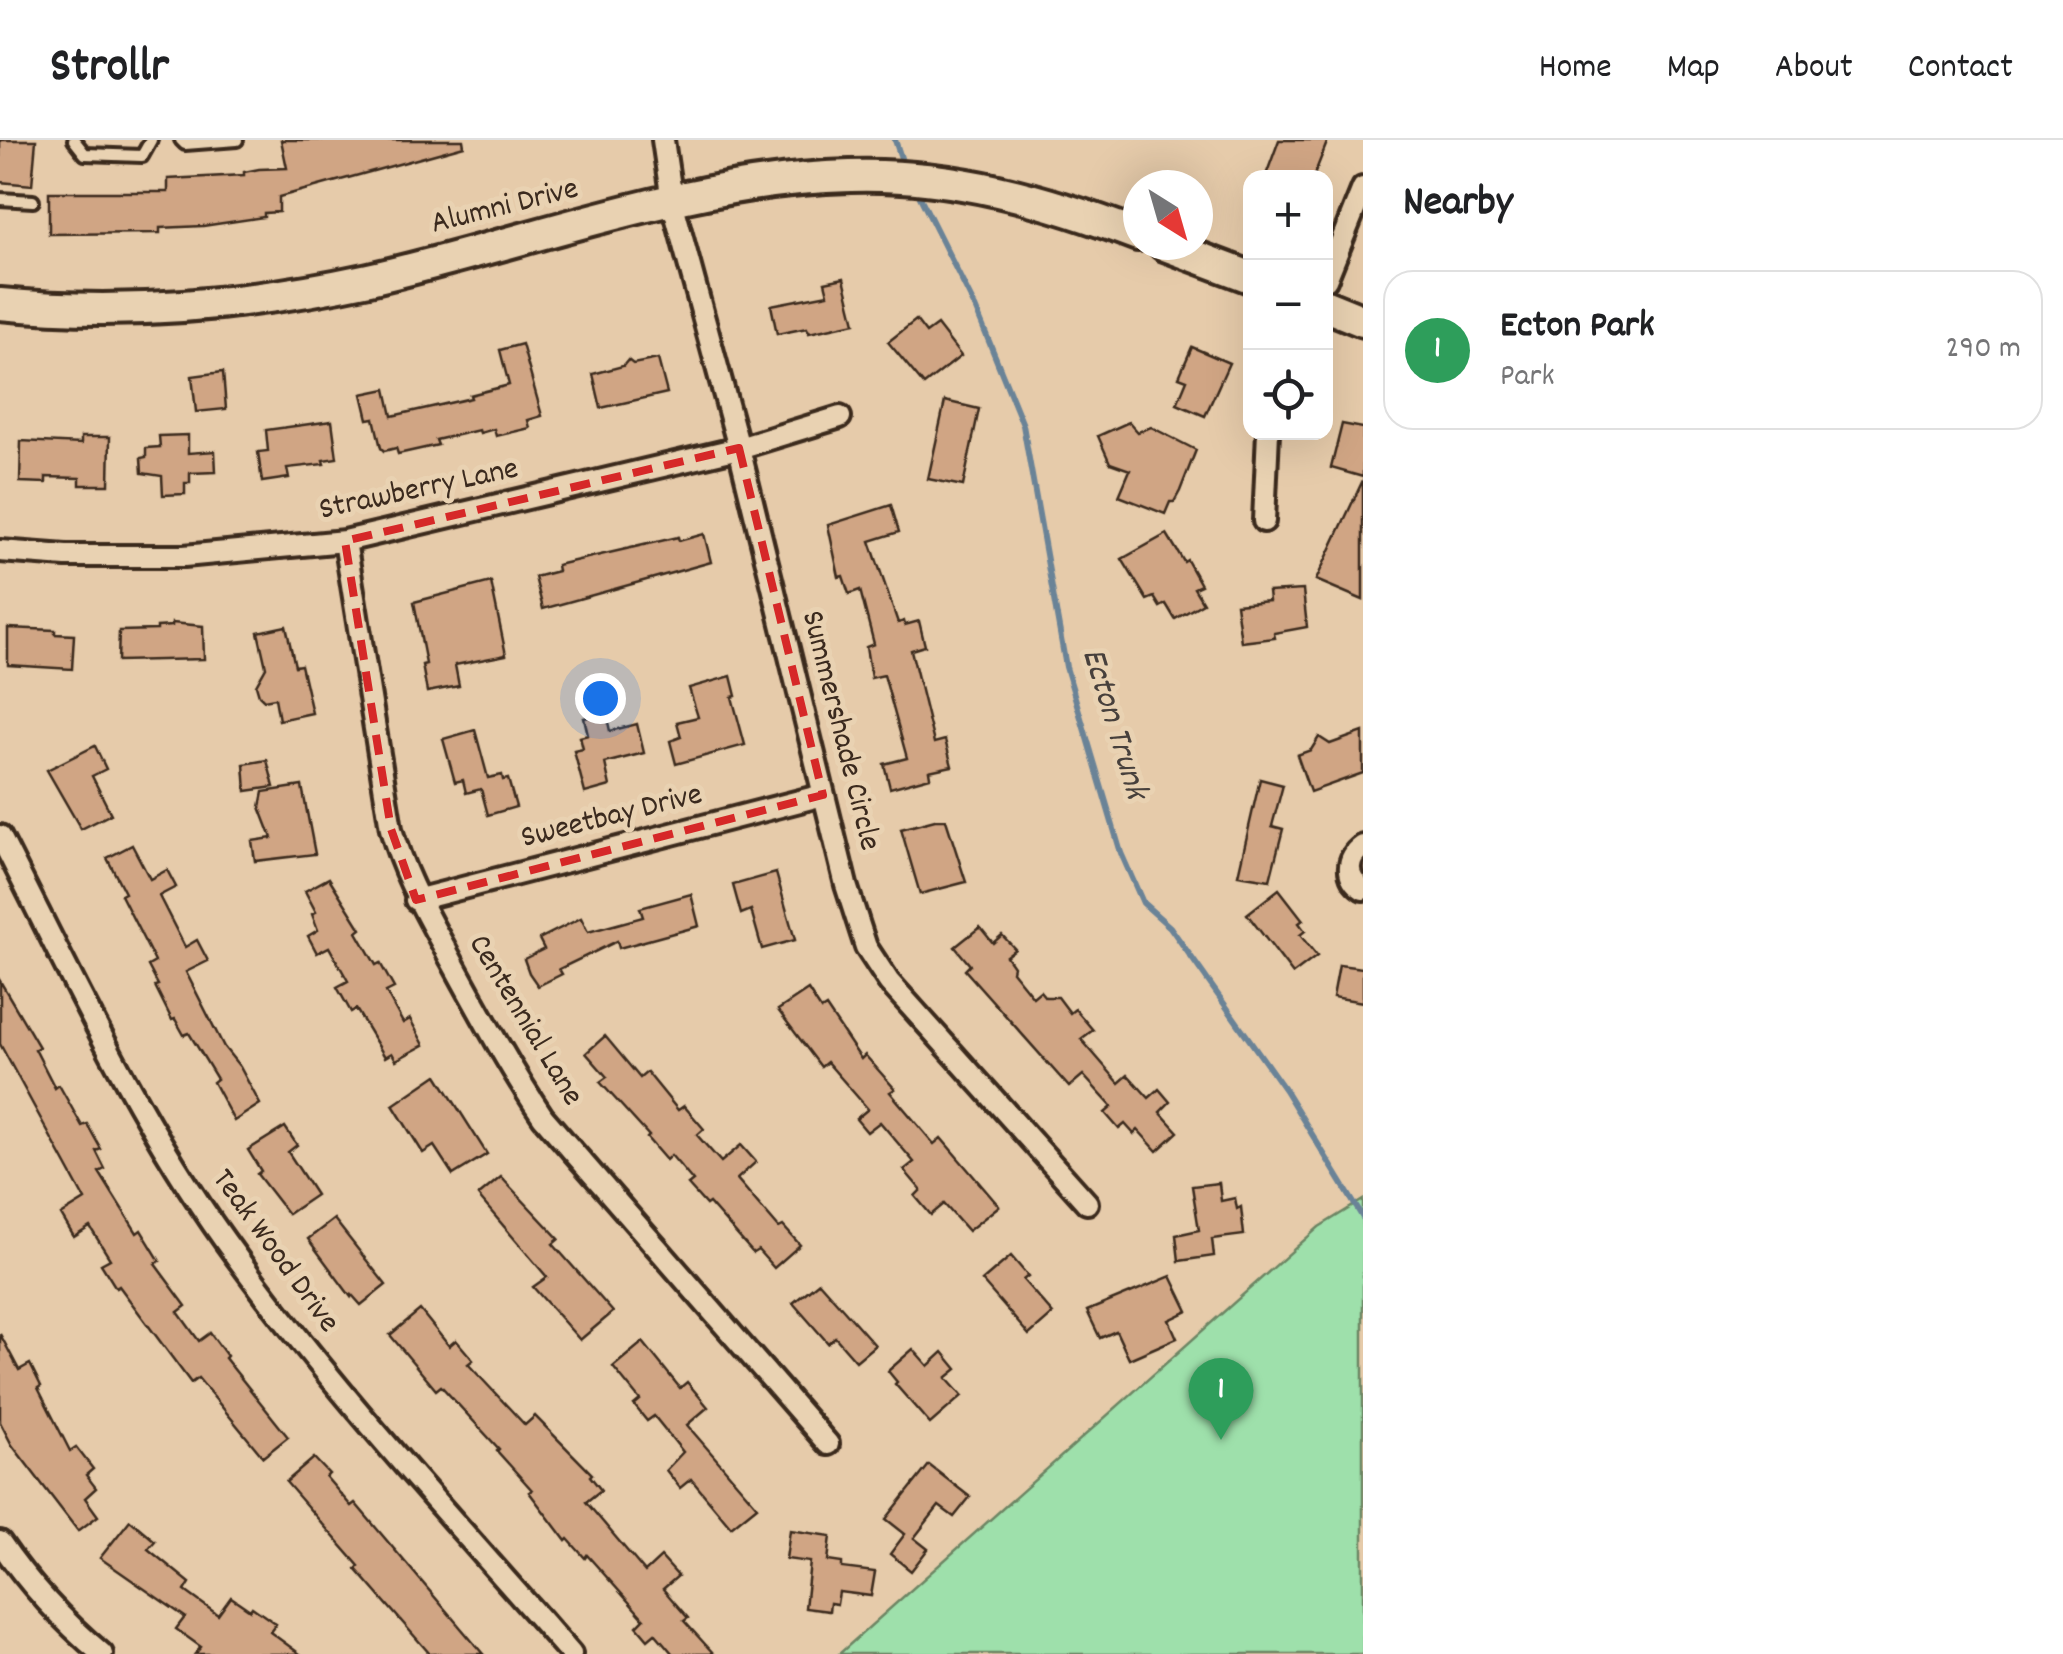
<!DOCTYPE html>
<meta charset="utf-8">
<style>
:root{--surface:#fff;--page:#f2f2f2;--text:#202124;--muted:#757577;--line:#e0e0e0;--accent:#d93025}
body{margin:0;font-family:Dekko,sans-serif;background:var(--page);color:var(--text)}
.controls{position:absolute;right:30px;top:30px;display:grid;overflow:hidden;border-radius:20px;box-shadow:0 10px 40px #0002}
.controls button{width:90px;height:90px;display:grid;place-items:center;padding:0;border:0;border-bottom:2px solid var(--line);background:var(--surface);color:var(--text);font:50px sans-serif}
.compass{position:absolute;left:1123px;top:30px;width:90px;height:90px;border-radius:50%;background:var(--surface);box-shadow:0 10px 40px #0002;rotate:143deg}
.you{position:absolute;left:600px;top:558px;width:35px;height:35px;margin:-25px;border:8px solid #fff;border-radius:50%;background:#1a73e8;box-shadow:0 0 0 15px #1a73e833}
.badge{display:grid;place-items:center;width:65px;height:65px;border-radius:50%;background:var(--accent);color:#fff;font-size:32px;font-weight:700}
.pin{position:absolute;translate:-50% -82px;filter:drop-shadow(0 2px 5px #0008)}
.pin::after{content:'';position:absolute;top:52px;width:35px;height:30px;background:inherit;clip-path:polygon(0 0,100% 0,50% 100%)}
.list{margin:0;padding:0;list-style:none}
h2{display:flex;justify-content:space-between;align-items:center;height:130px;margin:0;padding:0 40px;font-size:42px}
h2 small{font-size:32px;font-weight:400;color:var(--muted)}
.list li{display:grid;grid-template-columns:65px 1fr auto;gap:30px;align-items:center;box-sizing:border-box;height:160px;margin:0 20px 20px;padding:0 20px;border:2px solid var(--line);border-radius:30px}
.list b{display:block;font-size:38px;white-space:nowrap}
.list p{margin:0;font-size:32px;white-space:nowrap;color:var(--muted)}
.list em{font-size:32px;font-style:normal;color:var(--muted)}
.icon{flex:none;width:55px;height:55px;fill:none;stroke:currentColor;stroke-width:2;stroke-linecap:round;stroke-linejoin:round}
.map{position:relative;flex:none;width:1363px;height:1514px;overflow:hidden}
header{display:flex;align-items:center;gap:60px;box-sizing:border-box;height:140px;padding:0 50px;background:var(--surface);border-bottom:2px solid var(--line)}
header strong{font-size:48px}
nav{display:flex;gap:55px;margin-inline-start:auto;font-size:35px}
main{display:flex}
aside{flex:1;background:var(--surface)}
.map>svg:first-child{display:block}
.green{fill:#9ee0ab;stroke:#6c8564;stroke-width:2.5}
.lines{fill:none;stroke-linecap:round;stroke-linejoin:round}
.stream{stroke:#6a8397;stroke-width:6}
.building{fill:#d0a584;stroke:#3b2a1e;stroke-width:2.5}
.service-casing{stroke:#3b2a1e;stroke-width:18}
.minor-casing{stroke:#3b2a1e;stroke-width:28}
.secondary-casing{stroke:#3b2a1e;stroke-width:38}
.service{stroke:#e9d2b2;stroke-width:10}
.minor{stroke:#e9d2b2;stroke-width:20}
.secondary{stroke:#e9d2b2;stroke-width:30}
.marked{fill:none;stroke:#d62828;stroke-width:8;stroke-dasharray:20 12;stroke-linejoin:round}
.labels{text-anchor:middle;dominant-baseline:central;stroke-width:10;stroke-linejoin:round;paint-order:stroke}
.street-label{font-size:32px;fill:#3b2a1e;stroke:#e9d2b2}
.water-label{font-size:35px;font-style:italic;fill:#47403c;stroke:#e9d2b2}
</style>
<header>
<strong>Strollr</strong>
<nav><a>Home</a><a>Map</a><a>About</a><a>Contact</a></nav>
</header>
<main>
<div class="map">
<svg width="1363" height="1514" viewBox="0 0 1363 1514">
<rect width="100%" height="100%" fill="#e6cbaa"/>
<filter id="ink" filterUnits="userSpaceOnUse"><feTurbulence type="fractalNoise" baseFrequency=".01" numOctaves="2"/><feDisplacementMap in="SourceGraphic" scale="20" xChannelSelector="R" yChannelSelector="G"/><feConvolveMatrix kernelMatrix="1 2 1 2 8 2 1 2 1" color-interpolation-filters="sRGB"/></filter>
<g filter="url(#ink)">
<!-- green -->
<polygon class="green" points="1363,1060 1363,1514 839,1514 1319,1087"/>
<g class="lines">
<!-- stream -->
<g class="stream">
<polyline points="895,0 901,18"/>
<polyline points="920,57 975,167 1023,285 1066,527 1121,713 1143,763 1170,787 1285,950 1363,1078"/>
</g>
</g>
<!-- building -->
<g class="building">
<polygon points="0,0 36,0 32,45 0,42"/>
<polygon points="281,0 463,0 464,6 279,57 279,72 264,73 264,77 203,86 160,88 160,93 49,94 49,52 168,52 168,39 244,35 244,32 259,29 287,28"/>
<polygon points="1279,0 1328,0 1313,38 1265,38"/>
<polygon points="844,138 855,183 809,193 807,188 777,194 771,165 828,154 825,142"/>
<polygon points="916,180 926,193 937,185 961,216 924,245 888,202"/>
<polygon points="522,204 542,276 528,280 530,288 496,296 494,289 480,293 479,290 436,300 438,305 398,314 396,308 384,311 381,308 374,278 368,279 362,254 386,249 392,276 471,258 470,255 509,245 500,210"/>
<polygon points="1192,207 1229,223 1205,276 1177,264 1187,240 1179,237"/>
<polygon points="658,219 667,253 601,268 593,234 623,226 628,220 633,224"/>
<polygon points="223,232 226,269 196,272 192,236"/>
<polygon points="945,261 979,269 963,346 928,339"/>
<polygon points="332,281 337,318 323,320 324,324 287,328 289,338 262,342 258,312 268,311 266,290"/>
<polygon points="1129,282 1138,292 1151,287 1196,310 1180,351 1174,362 1170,362 1165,374 1119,356 1130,330 1110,323 1098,296"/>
<polygon points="1342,284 1363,288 1363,337 1331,328"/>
<polygon points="188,295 188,313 215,311 216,332 190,333 190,343 185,343 185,354 163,355 162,336 142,333 141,318 146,317 146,308 160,307 159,296"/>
<polygon points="81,297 110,297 109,345 80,345 80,338 46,337 46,343 20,342 21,301 81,304"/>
<polygon points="1363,340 1363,460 1316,440"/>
<polygon points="891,365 899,392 870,401 898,483 904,481 905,485 919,481 925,506 911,510 934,603 945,600 952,626 929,631 930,637 890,648 884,624 907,618 884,535 871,538 866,507 874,504 860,450 849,454 843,436 839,437 828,385"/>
<polygon points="704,394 711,422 543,469 535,437 558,431 557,425 678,397 679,401"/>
<polygon points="1167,394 1184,422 1187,420 1201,445 1194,448 1203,463 1175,479 1166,464 1160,467 1154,457 1147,460 1122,419"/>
<polygon points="491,442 506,515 455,525 459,546 427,552 422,525 426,524 414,462"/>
<polygon points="1303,450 1307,487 1274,493 1275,498 1241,502 1236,464 1269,461 1268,452"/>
<polygon points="172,483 203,486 204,519 118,521 119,491 157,490 157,487 172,486"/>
<polygon points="286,486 295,526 301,525 312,573 279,580 275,558 264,560 259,555 256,545 266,527 258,492"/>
<polygon points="8,488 55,490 55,494 74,495 72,529 8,525"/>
<polygon points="731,536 736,556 732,557 745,605 676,624 670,601 681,597 677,582 698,577 689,548"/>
<polygon points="606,573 610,591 637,584 644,613 605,623 610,646 585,653 574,611 583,609 580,597 588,595 584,578"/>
<polygon points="475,590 488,638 502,635 503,640 508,639 516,667 488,675 481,649 466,653 463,640 455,642 443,599"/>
<polygon points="1363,592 1363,633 1310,652 1297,615 1311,610 1319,597 1330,604"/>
<polygon points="95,606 106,629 92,636 111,674 81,689 47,630"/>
<polygon points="267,620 274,647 246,651 244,624"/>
<polygon points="1260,639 1283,645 1272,686 1283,689 1270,740 1238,735"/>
<polygon points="302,646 315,714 255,721 252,701 272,698 260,667 263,652"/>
<polygon points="935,680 946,680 966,742 920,754 901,689"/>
<polygon points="132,705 150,739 167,730 176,747 159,756 185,807 197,800 208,821 186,832 224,907 240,927 260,964 234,981 213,942 217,939 189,893 184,895 175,879 172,880 155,846 158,845 148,826 155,822 121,755 125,753 107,718"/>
<polygon points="776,733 795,800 762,809 751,770 741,774 733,745"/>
<polygon points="329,738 361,789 357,792 376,825 380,823 394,848 386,852 403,883 410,879 424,905 396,920 392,913 385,917 356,869 351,872 337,847 348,841 329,807 317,813 308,796 318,790 312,774 316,772 305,751"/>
<polygon points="1279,749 1303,780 1299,783 1305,791 1300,795 1317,816 1293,834 1247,774"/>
<polygon points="691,754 699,786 619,808 617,801 559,829 562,834 538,846 529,833 524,819 544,809 539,799 581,778 588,792 643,777 640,768"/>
<polygon points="980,787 993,803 1002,795 1015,809 1006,816 1013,826 1012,831 1033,857 1040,851 1045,857 1058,857 1070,873 1075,869 1093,890 1081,899 1119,943 1128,935 1149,958 1159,949 1170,962 1160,972 1178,992 1157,1011 1138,990 1134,994 1125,984 1119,989 1105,973 1112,967 1083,935 1069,947 965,830 970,825 955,807"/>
<polygon points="1339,825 1363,828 1363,862 1333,857"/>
<polygon points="0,841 39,907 35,909 55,948 59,945 82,986 87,984 101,1009 96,1011 105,1029 99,1032 137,1093 141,1090 160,1121 155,1124 186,1166 178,1172 199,1201 210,1193 227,1216 225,1218 288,1297 263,1317 198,1238 191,1243 119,1146 116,1148 101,1124 110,1119 90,1087 74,1097 61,1075 85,1060 0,904"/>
<polygon points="808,850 821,870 826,867 861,919 865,915 895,949 890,952 934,1004 941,998 999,1066 968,1091 944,1064 931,1075 915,1056 921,1050 904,1030 914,1022 880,982 867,992 856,979 868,969 827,922 821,927 778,870"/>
<polygon points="605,896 640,938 647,932 678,970 684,966 704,989 697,995 721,1022 741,1005 756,1022 737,1039 779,1088 783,1086 800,1105 774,1128 758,1110 753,1113 709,1063 706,1065 688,1045 693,1041 671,1015 666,1020 647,998 649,996 600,942 607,937 586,913"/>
<polygon points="437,935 487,1014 453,1035 434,1006 423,1013 393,965"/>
<polygon points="285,987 297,1005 288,1012 316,1055 288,1074 257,1034 261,1031 248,1010"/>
<polygon points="501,1037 559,1099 553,1104 613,1172 580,1200 533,1147 547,1137 478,1056"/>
<polygon points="1219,1043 1221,1061 1235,1058 1237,1069 1241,1067 1244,1095 1212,1099 1214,1116 1179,1121 1176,1095 1199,1090 1192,1046"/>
<polygon points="334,1079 386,1145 361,1165 352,1155 351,1157 308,1099"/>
<polygon points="1011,1116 1028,1136 1023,1140 1053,1174 1029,1195 982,1141"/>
<polygon points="1171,1136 1188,1171 1169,1180 1177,1198 1129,1219 1116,1191 1100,1198 1087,1171"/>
<polygon points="819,1142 875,1205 856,1221 835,1197 828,1203 793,1163"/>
<polygon points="420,1170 449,1206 456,1200 473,1220 468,1224 525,1285 535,1276 592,1334 590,1336 601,1350 586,1362 645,1432 661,1417 678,1436 663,1449 688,1478 684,1481 714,1514 673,1514 655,1493 648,1499 637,1486 644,1479 587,1415 585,1418 568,1399 566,1401 529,1352 532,1350 497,1311 499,1309 441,1246 436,1250 390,1195"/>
<polygon points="0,1194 19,1230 30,1224 41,1246 38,1248 70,1311 76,1307 93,1329 86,1335 96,1348 85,1358 98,1376 78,1391 12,1305 0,1282"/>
<polygon points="643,1202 680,1248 687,1242 708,1267 687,1285 757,1366 731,1387 691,1339 680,1348 666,1330 683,1312 654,1276 647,1281 634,1265 640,1260 613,1227"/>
<polygon points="913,1209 928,1226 943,1212 957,1229 946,1238 962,1256 930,1284 895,1244 897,1242 888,1231"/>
<polygon points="314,1318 329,1334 326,1337 351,1366 355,1363 483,1514 430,1514 356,1429 359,1426 286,1342"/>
<polygon points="929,1325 970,1357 954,1377 939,1366 914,1398 928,1409 911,1431 890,1414 905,1394 886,1379"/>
<polygon points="130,1380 155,1401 148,1409 190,1443 185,1451 218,1475 231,1457 250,1470 252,1467 276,1484 270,1492 300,1514 195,1514 201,1507 176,1489 185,1477 100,1418"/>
<polygon points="790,1390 831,1396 828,1421 842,1423 842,1428 875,1432 871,1456 839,1452 837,1464 830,1463 829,1471 805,1468 810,1422 786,1419"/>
</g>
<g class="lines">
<defs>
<g id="service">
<polyline points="74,0 85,14 142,16 151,0"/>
<polyline points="181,0 185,4 237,0"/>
<polyline points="0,59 33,61"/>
</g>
<g id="minor">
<polyline points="663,0 672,61 739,308 846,745 866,807 889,842 1087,1063"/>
<polyline points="1326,140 1363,48"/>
<polyline points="1264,381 1268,292"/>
<path d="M345 401 391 689C404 736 426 773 449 816 479 871 508 925 543 977L828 1304"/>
<polyline points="0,411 66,416 184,416 345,401 739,308 840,277"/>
<path d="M0 696C70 833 135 975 225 1101 329 1247 453 1379 571 1514"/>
<path d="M1363 706C1346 718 1345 737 1363 749"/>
<polyline points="416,760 823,655"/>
<path d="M0 1402C28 1443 64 1482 102 1514"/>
</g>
<g id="secondary">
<polyline points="1165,105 1250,137"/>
<path d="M0 164C123 176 249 165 369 139 529 103 686 40 850 36 952 33 1044 59 1138 95"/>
<polyline points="1326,166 1363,181"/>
</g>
</defs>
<!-- service casing -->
<use href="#service" class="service-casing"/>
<!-- minor casing -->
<use href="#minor" class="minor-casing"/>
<!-- secondary casing -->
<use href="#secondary" class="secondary-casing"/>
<!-- service -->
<use href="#service" class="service"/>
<!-- minor -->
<use href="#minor" class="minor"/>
<!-- secondary -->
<use href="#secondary" class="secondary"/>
</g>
</g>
<!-- marked area -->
<path class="marked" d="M739 308 823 655 416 760 391 689 345 401Z"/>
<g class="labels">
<!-- street labels -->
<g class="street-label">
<text transform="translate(505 68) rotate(-14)">Alumni Drive</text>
<text transform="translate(419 351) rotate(-12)">Strawberry Lane</text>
<text transform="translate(839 591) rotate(76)">Summershade Circle</text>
<text transform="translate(612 678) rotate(-14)">Sweetbay Drive</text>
<text transform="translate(524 881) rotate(59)">Centennial Lane</text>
<text transform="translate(274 1112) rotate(54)">Teak Wood Drive</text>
</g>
<!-- water labels -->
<g class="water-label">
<text transform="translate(1113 584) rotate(73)">Ecton Trunk</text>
</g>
</g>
</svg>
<div class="controls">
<button>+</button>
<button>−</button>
<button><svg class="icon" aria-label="locate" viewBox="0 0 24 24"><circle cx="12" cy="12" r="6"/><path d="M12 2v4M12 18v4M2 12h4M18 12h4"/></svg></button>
</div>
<svg class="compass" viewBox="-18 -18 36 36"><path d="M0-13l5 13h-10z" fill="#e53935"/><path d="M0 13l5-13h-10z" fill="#757577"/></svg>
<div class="you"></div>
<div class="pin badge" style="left:1221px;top:1300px;background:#2e9e5b">1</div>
</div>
<aside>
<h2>Nearby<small></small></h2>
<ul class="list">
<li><span class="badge" style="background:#2e9e5b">1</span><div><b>Ecton Park</b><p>Park</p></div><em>290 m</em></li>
</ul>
</aside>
</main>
